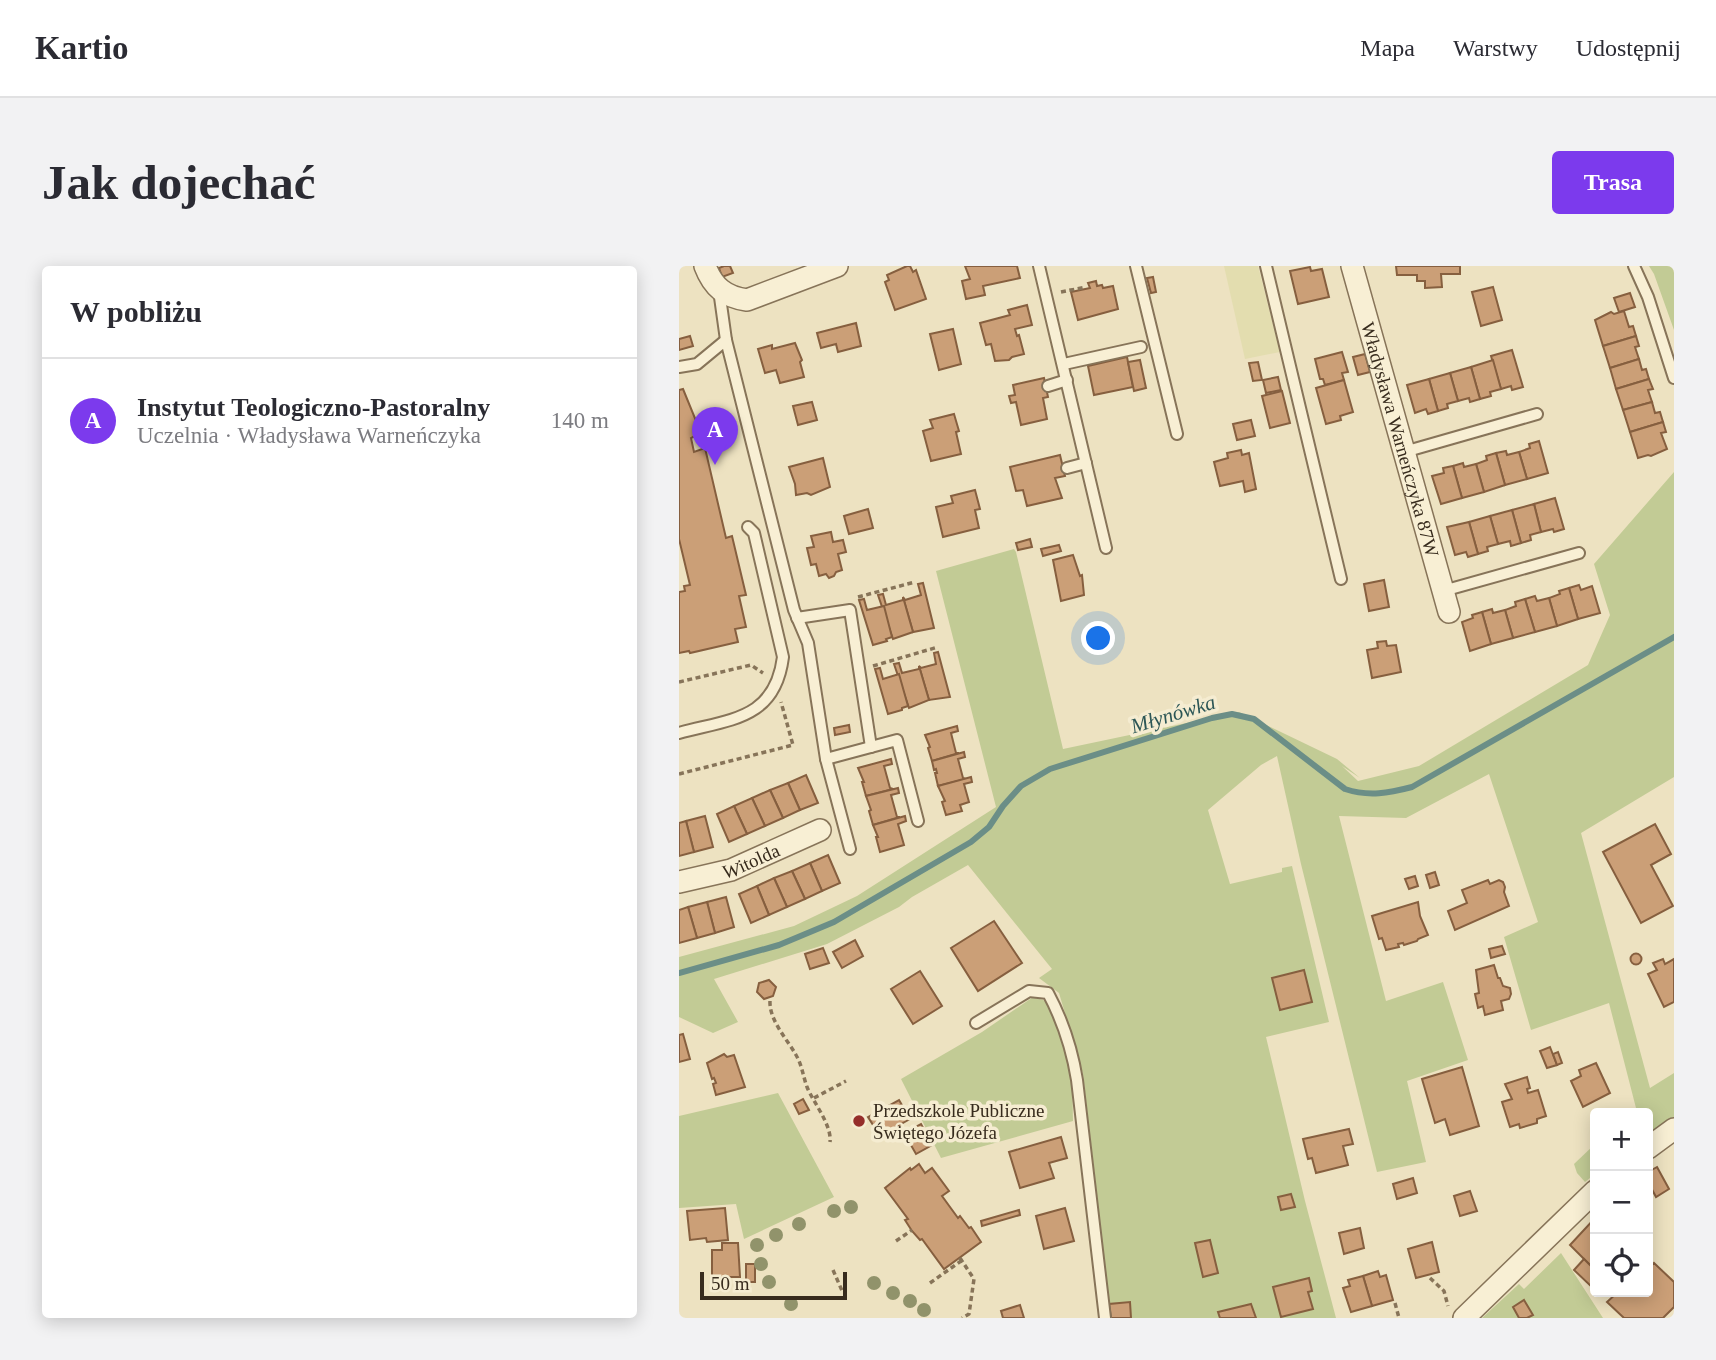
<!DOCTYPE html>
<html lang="pl">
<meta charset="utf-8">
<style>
:root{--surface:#fff;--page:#f2f2f3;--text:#2b2b33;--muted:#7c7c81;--line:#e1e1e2;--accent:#7c3aed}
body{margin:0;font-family:"Times New Roman",serif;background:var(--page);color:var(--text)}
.controls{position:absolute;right:21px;bottom:21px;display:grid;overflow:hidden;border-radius:7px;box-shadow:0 4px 18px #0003}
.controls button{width:63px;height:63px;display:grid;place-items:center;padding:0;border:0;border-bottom:2px solid var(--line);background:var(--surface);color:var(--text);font:35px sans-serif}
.scale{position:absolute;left:21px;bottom:18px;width:147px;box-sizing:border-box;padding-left:7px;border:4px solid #372b1d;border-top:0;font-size:19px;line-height:24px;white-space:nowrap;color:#372b1d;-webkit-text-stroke:5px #f5ecd1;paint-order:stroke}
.you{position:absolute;left:420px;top:373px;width:24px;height:24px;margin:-18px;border:5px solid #fff;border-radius:50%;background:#1a73e8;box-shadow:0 0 0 10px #1a73e833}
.badge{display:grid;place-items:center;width:46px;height:46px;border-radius:50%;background:var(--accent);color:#fff;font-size:23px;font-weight:700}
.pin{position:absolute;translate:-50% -58px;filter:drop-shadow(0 2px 4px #0008)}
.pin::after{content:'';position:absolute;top:37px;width:24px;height:21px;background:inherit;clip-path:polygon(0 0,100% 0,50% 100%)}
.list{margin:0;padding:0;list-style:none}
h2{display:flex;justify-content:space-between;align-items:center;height:91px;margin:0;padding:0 28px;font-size:30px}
h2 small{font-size:23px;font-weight:400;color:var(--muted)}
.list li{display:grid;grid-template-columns:46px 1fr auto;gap:21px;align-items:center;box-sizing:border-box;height:126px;padding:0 28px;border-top:2px solid var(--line)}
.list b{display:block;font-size:26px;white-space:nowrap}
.list p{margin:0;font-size:23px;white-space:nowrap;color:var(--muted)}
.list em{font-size:23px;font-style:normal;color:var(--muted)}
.icon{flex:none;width:38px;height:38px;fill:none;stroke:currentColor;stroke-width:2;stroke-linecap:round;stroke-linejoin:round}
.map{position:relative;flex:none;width:995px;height:1052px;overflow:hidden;border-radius:7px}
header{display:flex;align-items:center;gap:42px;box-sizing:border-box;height:98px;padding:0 35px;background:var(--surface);border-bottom:2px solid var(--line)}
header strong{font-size:33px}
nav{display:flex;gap:38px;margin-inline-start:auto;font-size:24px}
.intro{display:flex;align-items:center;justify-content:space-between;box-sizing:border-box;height:168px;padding:0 42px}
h1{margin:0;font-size:49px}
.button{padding:18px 32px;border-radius:7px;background:var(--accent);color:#fff;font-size:24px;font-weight:700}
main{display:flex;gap:42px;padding:0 42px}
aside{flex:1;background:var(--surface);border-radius:7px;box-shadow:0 4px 18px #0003}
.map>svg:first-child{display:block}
.farmland{fill:#e3ddaf}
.green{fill:#c2cb95}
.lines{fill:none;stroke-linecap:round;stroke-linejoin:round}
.stream{stroke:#6b8e87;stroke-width:6}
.building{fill:#cb9f77;stroke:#865f3f;stroke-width:2}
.lane-casing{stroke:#877459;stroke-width:14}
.street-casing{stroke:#877459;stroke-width:24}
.path{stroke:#877459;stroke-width:3.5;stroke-dasharray:5 3.5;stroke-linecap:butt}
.lane{stroke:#f8efd4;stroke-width:10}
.street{stroke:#f8efd4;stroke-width:21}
.tree{fill:#91936b}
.poi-dot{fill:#952e2a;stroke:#f5ecd1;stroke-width:2.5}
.labels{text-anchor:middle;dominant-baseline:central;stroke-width:7;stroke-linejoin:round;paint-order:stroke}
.street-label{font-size:19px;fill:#372b1d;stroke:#f5ecd1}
.poi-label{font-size:19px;fill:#372b1d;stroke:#f5ecd1;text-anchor:start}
.water-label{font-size:21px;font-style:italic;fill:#2c5656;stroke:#f5ecd1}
</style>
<header>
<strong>Kartio</strong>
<nav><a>Mapa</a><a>Warstwy</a><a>Udostępnij</a></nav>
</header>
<div class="intro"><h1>Jak dojechać</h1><a class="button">Trasa</a></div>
<main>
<aside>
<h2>W pobliżu<small></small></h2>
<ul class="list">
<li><span class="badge">A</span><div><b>Instytut Teologiczno-Pastoralny</b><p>Uczelnia · Władysława Warneńczyka</p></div><em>140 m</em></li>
</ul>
</aside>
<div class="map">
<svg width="995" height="1052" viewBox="0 0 995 1052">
<rect width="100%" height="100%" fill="#ede2c1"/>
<!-- farmland -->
<polygon class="farmland" points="545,0 579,0 601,86 566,93"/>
<!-- green -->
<g class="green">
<polygon points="970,0 995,0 995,64 975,8"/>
<polygon points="995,206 995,511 902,567 971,822 995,807 995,852 969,870 969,847 951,847 957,842 930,737 852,764 825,671 859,656 810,508 727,552 660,550 707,735 764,716 789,794 728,815 747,896 698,906 622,598 598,490 582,499 529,544 551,618 603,606 603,602 613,600 650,756 587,771 626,935 657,1052 432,1052 404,808 380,727 360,712 373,703 289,599 233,631 220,641 148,678 35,713 59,756 34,767 0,751 0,691 115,660 178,630 317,541 257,305 335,283 337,286 384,483 560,446 658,493 681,512 663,500 679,515 740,500 909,399 931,349 915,298"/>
<path d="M354 731 367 735C391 769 394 815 394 855L262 892 222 813 303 766Z"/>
<polygon points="99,827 155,931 65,973 57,938 0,942 0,850"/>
<polygon points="916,878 916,908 906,916 898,907 895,898"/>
<polygon points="882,987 924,1052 803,1052 840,1018 845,1023"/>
</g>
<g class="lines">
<!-- stream -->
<path class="stream" d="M0 707 100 679 155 656 292 576 310 561 324 540 342 520 371 503 533 452 553 448 575 453 666 523C690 531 710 527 733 521L995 371"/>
</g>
<!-- building -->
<g class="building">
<polygon points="45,0 51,0 54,7 43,11 40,2"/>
<polygon points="228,0 231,0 234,6 237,4 247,33 216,44 206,16 210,14 208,9"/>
<polygon points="286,0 338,0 341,12 304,20 306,29 287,33 283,15 291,13"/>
<polygon points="717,0 781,0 781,8 762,8 763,21 746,22 746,15 738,15 738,9 718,9"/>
<polygon points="631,1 632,5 643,3 650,31 619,38 611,5"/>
<polygon points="474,11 477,26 472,27 468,12"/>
<polygon points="417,15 418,20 423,19 424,22 434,20 439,43 399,54 392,26 411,22 409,17"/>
<polygon points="814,21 823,54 802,60 793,26"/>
<polygon points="951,27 956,41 940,46 935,32"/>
<polygon points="348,39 353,59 336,63 338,70 340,69 345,88 333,91 330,94 316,95 312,78 307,79 301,57 331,49 329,44"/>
<polygon points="945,45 950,61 954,60 957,70 924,80 916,54 932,46 935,48"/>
<polygon points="177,57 182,80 159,86 157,78 142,82 138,67"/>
<polygon points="274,63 282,98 260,104 251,68"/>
<polygon points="11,70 14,80 0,84 0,73"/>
<polygon points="957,70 960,80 956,81 960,93 931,102 924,80"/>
<polygon points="116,77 123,94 121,96 125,111 101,117 97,104 86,107 79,83 93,79 93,83"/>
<polygon points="833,84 844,121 833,124 832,120 822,123 812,90"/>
<polygon points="663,86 669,106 663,107 665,114 646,119 644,113 641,113 636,93"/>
<polygon points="686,88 691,106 679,109 674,91"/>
<polygon points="448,91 454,121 415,129 409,100"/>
<polygon points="960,93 963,104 967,103 970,113 937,123 931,102"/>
<polygon points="461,94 467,122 455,125 449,96"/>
<polygon points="814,94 822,123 811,126 812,130 801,133 792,101"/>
<polygon points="579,96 583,114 574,115 570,97"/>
<polygon points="792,101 801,133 791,136 790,132 779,135 771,107"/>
<polygon points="771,107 779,135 768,138 769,142 759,145 750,113"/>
<polygon points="599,111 602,124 587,127 584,114"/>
<polygon points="365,112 369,131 364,132 368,153 342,159 337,136 332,137 330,130 336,129 334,119"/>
<polygon points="750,113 759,145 749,148 747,143 736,147 728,119"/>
<polygon points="970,113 974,123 969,124 973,136 944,144 937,123"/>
<polygon points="665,114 674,146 661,150 662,154 647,158 637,122"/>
<polygon points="4,123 22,167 12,172 15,186 26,182 47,272 53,270 67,329 60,330 67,361 56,363 59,376 11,387 10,385 0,387 0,326 6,325 5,320 11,319 0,273 0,124"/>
<polygon points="603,125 611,157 591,162 583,130"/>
<polygon points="133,136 138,154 119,159 114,140"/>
<polygon points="973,136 976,147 981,146 984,156 951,166 944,144"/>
<polygon points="275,148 280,165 277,166 282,188 252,195 244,165 254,162 251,154"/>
<polygon points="572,154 576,170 558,174 554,158"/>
<polygon points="984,156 987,166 982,167 988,183 972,190 969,189 959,192 951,166"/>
<polygon points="860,175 869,207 848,213 840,186 851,182 850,178"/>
<polygon points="562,184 563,189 570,187 577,223 566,226 564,215 541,220 535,196 549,192 548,187"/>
<polygon points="827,185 828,189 840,186 848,213 826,219 817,187"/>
<polygon points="817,187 826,219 805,226 797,198 808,194 807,190"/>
<polygon points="381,189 386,210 376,212 383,232 348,240 344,224 337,225 331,201"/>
<polygon points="144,192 151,221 132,229 128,227 117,229 116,218 110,201"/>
<polygon points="784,197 785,201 797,198 805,226 783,232 774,200"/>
<polygon points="774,200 783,232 762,238 753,210 765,207 764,202"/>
<polygon points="296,224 301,243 296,244 300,262 264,271 257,241 274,237 272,230"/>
<polygon points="876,232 885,263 875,266 874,263 862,266 855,238"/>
<polygon points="855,238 862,266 851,269 852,274 842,277 833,244"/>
<polygon points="189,243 194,262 170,268 165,250"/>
<polygon points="833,244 842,277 832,280 831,275 819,278 811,250"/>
<polygon points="811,250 819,278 808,281 809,285 799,288 790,256"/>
<polygon points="790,256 799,288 789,291 787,286 776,289 768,261"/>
<polygon points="152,266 154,276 164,274 167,286 159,288 163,304 157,306 155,310 150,312 147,308 140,310 137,298 132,299 128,282 135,281 132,270"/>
<polygon points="351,273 353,281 339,284 337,277"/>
<polygon points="380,279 382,285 364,290 362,283"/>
<polygon points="394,289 401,310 403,309 405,329 382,335 374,294"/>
<polygon points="705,314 710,341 690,345 685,318"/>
<polygon points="244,317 255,362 234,366 224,331 226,334 242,329 239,318"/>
<polygon points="900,319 902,324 913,320 921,347 899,353 890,322"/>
<polygon points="890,322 899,353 878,360 870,332 881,328 880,325"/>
<polygon points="204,328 207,339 224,334 224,331 234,366 214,373 199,329"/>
<polygon points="856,330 858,335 870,332 878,360 856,366 846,333"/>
<polygon points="185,333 188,344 205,340 213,371 207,373 208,375 194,379 180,334"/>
<polygon points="846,333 856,366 834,372 826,344 837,340 836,336"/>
<polygon points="813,343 814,347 826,344 834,372 812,378 803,346"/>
<polygon points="803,346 812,378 791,385 783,356 794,352 793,349"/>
<polygon points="707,375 708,380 717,379 722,406 693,412 688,384 699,382 698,376"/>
<polygon points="259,386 271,431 250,434 240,400 242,402 257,398 255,387"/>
<polygon points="220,397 223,407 240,403 240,400 250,434 230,442 215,398"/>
<polygon points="201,402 204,413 220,408 229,440 223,442 223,444 209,448 196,403"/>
<polygon points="170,459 171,466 156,469 155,462"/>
<polygon points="278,460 279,465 272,467 277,487 280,487 253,495 249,482 251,481 246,469"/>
<polygon points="285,486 286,491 279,493 284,512 287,513 259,520 256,507 258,507 257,503 255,504 253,495"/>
<polygon points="212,493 213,498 205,500 211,522 214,523 187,530 183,516 185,516 179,502"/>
<polygon points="127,509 139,537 121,544 109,517"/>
<polygon points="292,511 293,516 285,518 290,536 281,539 283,545 267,549 263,536 266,535 259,520"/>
<polygon points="109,517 121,544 104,552 91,524"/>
<polygon points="219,522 220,527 212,529 218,551 221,551 194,559 190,545 192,544 187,530"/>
<polygon points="91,524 104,552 86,560 73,532"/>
<polygon points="73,532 86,560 68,568 55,540"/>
<polygon points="55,540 68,568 50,576 38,548"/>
<polygon points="26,550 34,581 15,586 7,555"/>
<polygon points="226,550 227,555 219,558 225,579 201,586 197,571 199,571 194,559"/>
<polygon points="7,555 15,586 0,590 0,557"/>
<polygon points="976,558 992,588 972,599 994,640 962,657 924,586"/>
<polygon points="149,589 161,617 143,625 131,597"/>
<polygon points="131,597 143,625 126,633 113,605"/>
<polygon points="113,605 126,633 108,641 95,612"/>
<polygon points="756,606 760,619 751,622 747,609"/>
<polygon points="736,610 739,620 730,623 726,613"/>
<polygon points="95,612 108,641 90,649 78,620"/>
<polygon points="809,614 811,618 820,614 824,616 826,621 825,626 830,640 776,664 769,645 788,637 783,624"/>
<polygon points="78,620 90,649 72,657 60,628"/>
<polygon points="47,631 55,661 36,667 28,636"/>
<polygon points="28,636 36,667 18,672 9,641"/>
<polygon points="739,636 741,650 749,669 739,673 738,675 725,679 724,677 719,678 720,681 707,684 703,672 700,673 693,650"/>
<polygon points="9,641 18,672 0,677 0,644"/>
<polygon points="315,655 343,697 299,725 272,682"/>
<polygon points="176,674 184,690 163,702 154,686"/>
<polygon points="823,680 826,688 812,692 810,683"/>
<polygon points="144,682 150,697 131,703 126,688"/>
<circle cx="957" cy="693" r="5.5"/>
<polygon points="984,693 986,698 995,693 995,736 985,741 969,708 978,704 974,697"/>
<polygon points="815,699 819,712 821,712 824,720 831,722 832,728 830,733 822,735 824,744 806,749 804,740 799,742 796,728 800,727 797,704"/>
<polygon points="625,704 633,736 601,744 593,712"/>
<polygon points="241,705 263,740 234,758 212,723"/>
<polygon points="90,714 97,721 94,730 85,733 78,726 80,717"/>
<polygon points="4,768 11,793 0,796 0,769"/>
<polygon points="871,781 878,799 868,802 861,785"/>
<polygon points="879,786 883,797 878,799 874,788"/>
<polygon points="45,788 48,791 55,789 66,821 37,829 34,818 37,817 35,812 33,813 28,797"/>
<polygon points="917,797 931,827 904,841 892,815 902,810 900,804"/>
<polygon points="783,801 800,860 771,869 766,853 756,857 743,813"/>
<polygon points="848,811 851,822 848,823 849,827 859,824 867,850 858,853 858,857 841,862 840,858 831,861 823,836 833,833 826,818"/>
<polygon points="124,833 130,844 120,848 115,838"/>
<polygon points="220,834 231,853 201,870 189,851"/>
<polygon points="242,858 253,879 237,888 225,867"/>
<polygon points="670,863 674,878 664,880 669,899 637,907 633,892 629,893 624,873"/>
<polygon points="382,871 388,892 370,897 375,912 341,922 330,886"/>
<polygon points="240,898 246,907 253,902 270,925 263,930 279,952 281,950 290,962 292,961 302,976 265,1003 243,973 241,974 233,965 226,954 229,953 206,922 231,902 232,904"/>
<polygon points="978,901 990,923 977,931 969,916 969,906"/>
<polygon points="734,912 738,927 718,933 714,918"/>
<polygon points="791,925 798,945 781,950 775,930"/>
<polygon points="612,928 616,941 602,944 599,931"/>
<polygon points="46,942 49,974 28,976 27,972 11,974 8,945"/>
<polygon points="386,942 395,975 365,983 357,950"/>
<polygon points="340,944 341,949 303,960 302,955"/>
<polygon points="916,952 916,1004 891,979"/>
<polygon points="681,962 685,982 665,988 660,967"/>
<polygon points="531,974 539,1007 524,1011 516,977"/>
<polygon points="753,976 760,1006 737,1012 729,983"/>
<polygon points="43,977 59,977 61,1011 33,1011 33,984 43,984"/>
<polygon points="905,993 916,1004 916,1024 895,1004"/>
<polygon points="975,997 995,1016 995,1041 984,1052 945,1052 928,1036 939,1026 969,1026 969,1003"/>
<rect x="67" y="998" width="9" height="18"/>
<polygon points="699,1005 701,1011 707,1009 714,1034 693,1040 684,1010"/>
<polygon points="684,1010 693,1040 672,1046 664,1022 671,1020 669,1014"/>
<polygon points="630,1012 633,1025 629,1026 634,1043 602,1051 594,1021"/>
<polygon points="845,1034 854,1049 848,1052 840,1052 834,1041"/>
<polygon points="451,1036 452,1052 432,1052 430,1038"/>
<polygon points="572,1038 577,1052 541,1052 539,1046"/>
<polygon points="341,1039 345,1052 324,1052 322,1045"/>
</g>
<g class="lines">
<defs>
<g id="lane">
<polyline points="360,0 427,282"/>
<polyline points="457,0 498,168"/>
<polyline points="587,0 662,313"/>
<polyline points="955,0 969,31 995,112"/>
<polyline points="40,24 47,74 115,344 129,377 147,493"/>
<polyline points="385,98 462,81"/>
<polyline points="0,101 18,98 47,74"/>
<polyline points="369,120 388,114"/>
<polyline points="725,186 858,148"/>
<polyline points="388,202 407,197"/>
<polyline points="764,325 900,287"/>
<polyline points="118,352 171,344 192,481"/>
<path d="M0 467C51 453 96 454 104 391L75 267 69 261"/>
<polyline points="171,583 147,493 218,474 239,555"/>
<path d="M297 757 350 725 369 727C384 755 393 783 398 814L426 1052"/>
</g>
<g id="street">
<path d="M26 0C34 21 46 31 68 34L158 0"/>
<path id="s1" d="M673 0 770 346"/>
<path id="s2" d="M0 616 52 604 141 564"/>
<polyline points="969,882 995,863"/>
<polyline points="785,1052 916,925"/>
</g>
</defs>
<!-- lane casing -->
<use href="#lane" class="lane-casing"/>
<!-- street casing -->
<use href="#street" class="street-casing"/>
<!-- path -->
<g class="path">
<polyline points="382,26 407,21"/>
<polyline points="179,331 236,316"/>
<polyline points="194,400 259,381"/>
<polyline points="0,416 72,399 84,407"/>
<polyline points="0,508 114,479 102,436"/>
<path d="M91 735C90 754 108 773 117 789 123 799 124 810 128 821 134 836 153 859 151 876"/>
<polyline points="135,832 167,815"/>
<polyline points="217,975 233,964"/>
<polyline points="281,992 295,1013 290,1048 283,1052"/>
<polyline points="154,1004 164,1027"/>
<polyline points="751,1012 765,1025 769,1040"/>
<polyline points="251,1017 282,995"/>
<polyline points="716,1037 720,1052"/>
</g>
<!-- lane -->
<use href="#lane" class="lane"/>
<!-- street -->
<use href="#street" class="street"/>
</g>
<!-- trees -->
<g class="tree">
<circle cx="172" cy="941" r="7"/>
<circle cx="155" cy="945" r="7"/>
<circle cx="120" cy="958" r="7"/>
<circle cx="97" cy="969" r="7"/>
<circle cx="78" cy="979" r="7"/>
<circle cx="82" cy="998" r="7"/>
<circle cx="90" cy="1016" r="7"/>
<circle cx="195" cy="1017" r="7"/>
<circle cx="214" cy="1027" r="7"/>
<circle cx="231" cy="1035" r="7"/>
<circle cx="112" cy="1038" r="7"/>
<circle cx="245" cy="1044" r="7"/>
</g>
<!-- markers -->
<circle class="poi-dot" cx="180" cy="855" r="7"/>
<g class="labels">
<!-- street labels -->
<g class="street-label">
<text stroke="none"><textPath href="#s1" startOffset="180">Władysława Warneńczyka 87W</textPath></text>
<text stroke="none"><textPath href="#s2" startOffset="75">Witolda</textPath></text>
</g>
<!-- poi labels -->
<g class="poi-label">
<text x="194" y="844">Przedszkole Publiczne<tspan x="194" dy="22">Świętego Józefa</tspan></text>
</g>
<!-- water labels -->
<g class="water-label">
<text transform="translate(494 448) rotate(-17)">Młynówka</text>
</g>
</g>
</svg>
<div class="controls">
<button>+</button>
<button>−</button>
<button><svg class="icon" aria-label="locate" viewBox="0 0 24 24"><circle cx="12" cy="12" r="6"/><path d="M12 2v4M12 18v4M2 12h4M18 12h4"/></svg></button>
</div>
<div class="scale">50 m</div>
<div class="you"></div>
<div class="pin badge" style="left:36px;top:199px">A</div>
</div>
</main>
